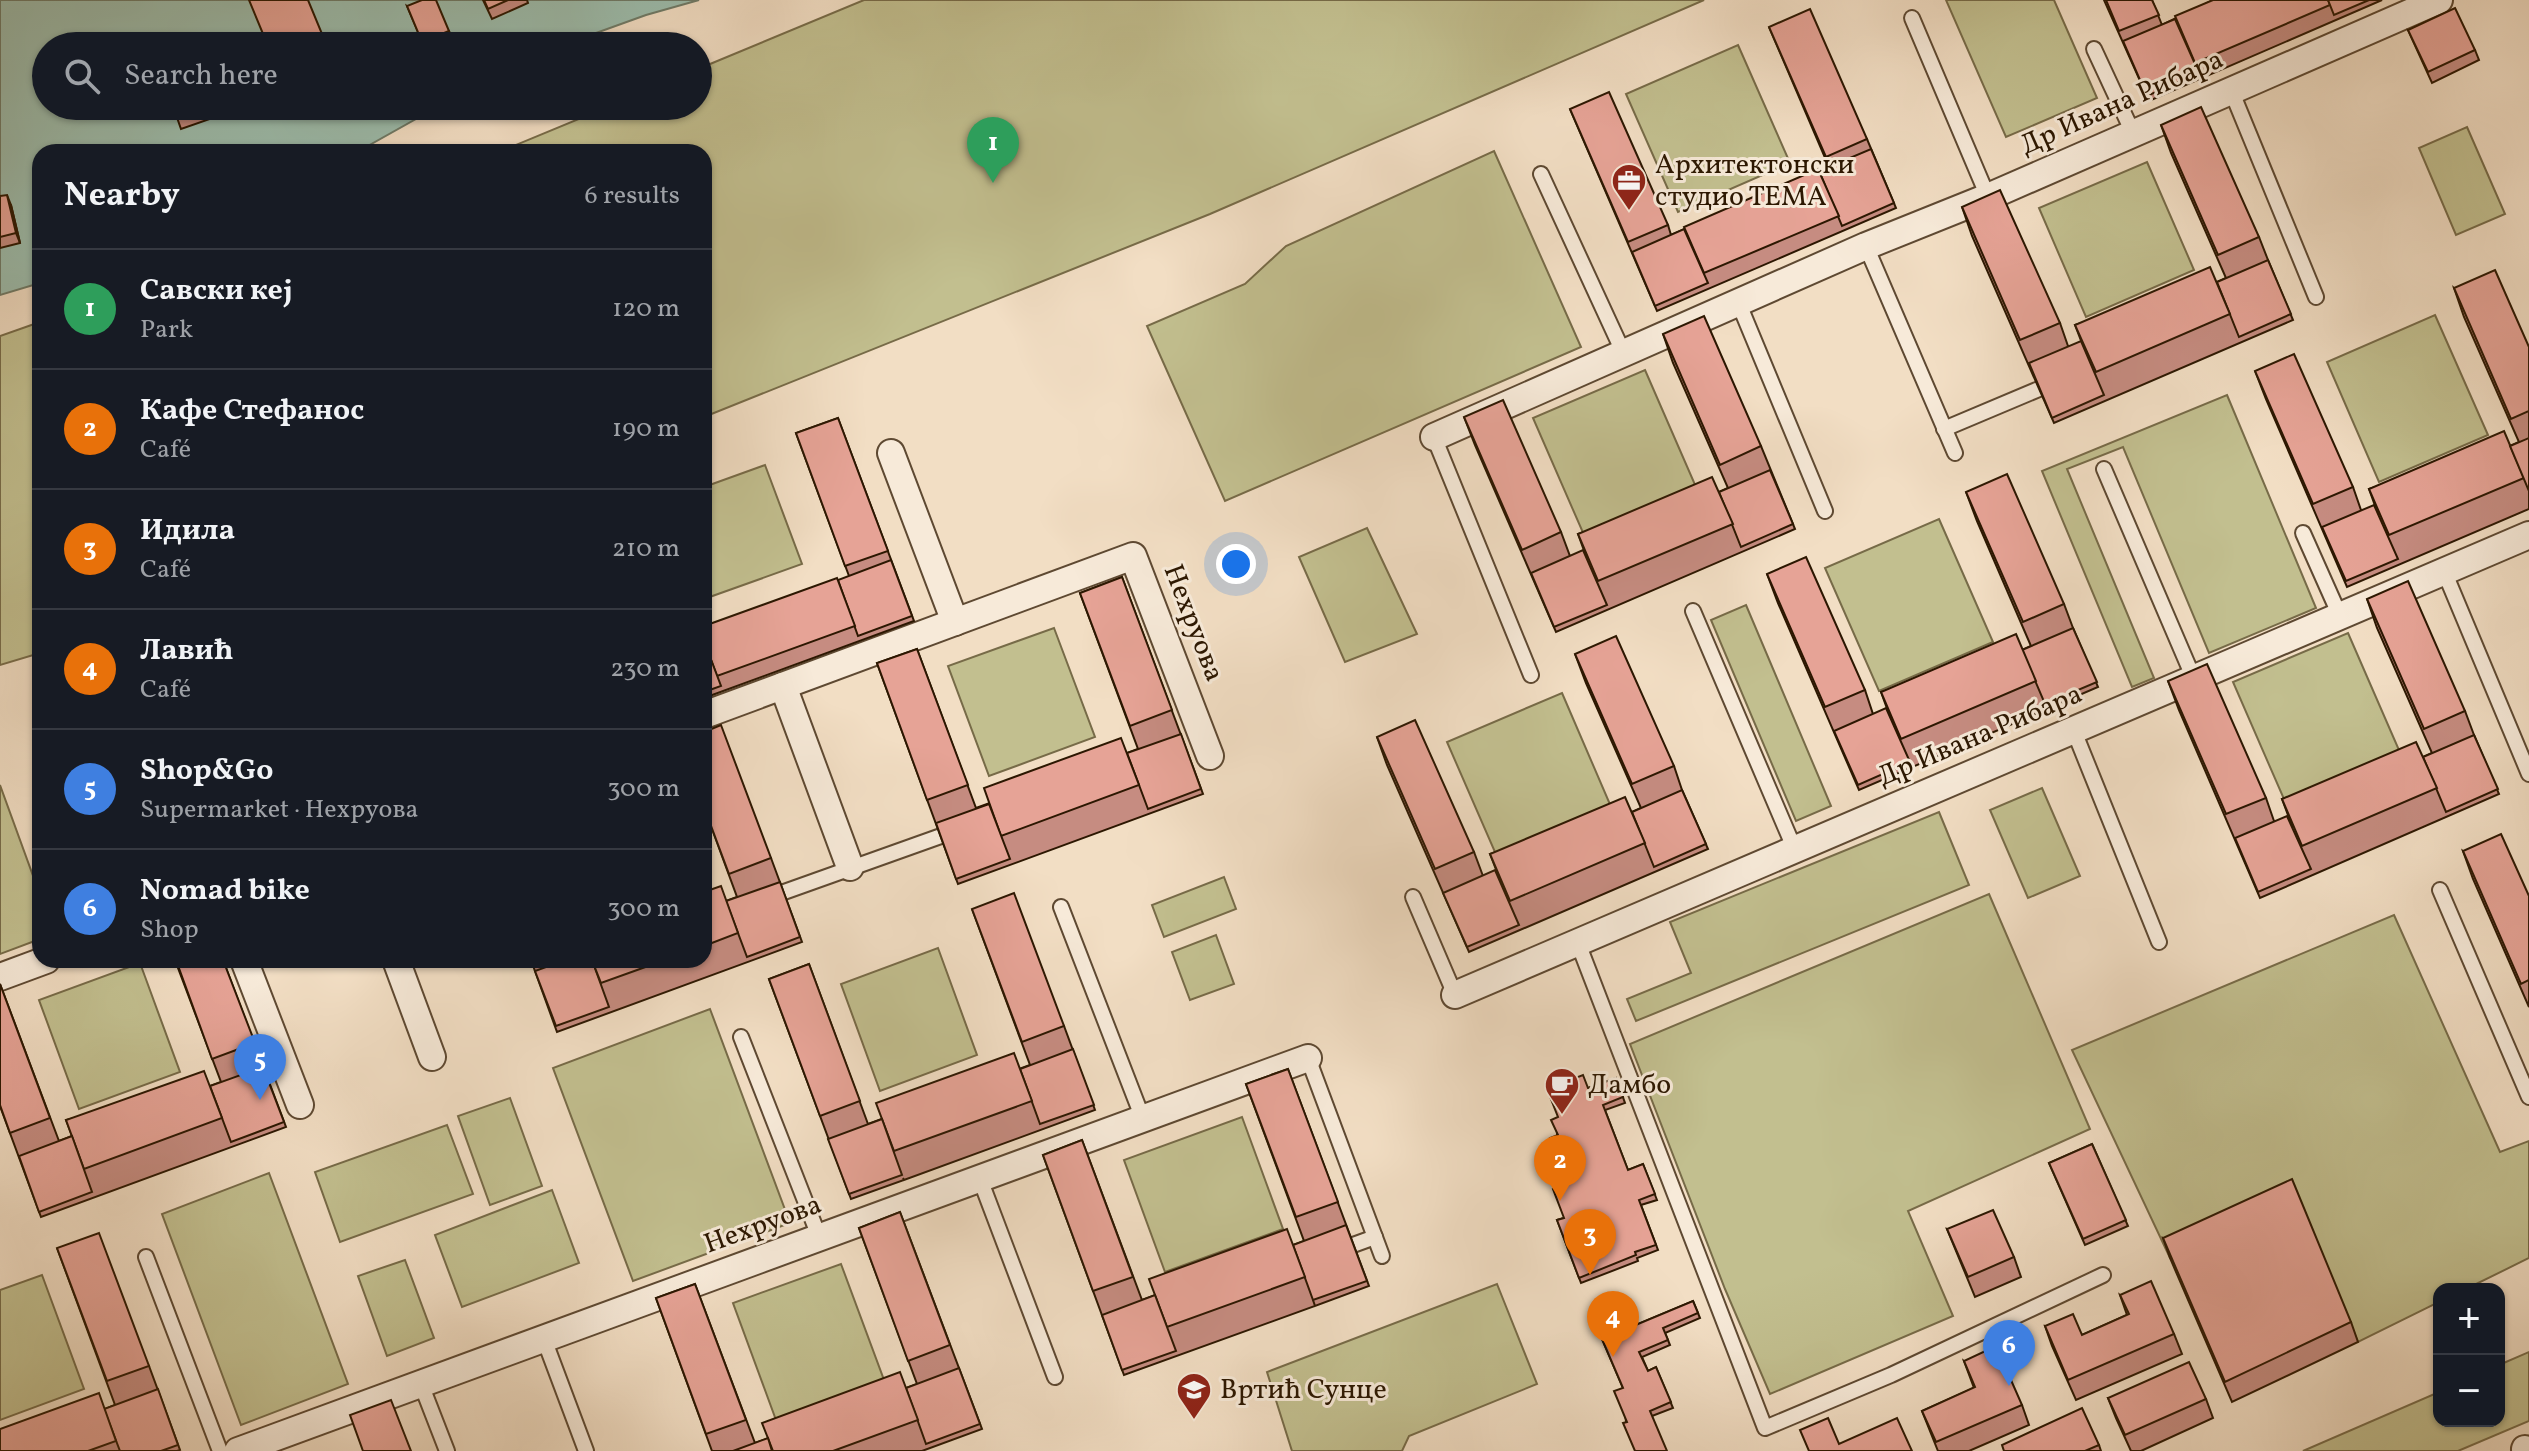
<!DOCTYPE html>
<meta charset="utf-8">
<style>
:root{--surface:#171b24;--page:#20242c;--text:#f1f3f6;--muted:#9ea1a6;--line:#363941;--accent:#1a73e8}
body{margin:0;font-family:Vollkorn,serif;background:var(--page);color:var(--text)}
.controls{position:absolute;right:24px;bottom:24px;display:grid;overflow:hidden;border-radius:16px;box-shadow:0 2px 6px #0004}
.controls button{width:72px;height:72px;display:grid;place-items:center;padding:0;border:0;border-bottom:2px solid var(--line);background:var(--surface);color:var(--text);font:40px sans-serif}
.you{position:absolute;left:1236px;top:564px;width:28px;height:28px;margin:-20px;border:6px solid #fff;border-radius:50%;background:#1a73e8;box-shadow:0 0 0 12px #1a73e833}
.badge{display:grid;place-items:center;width:52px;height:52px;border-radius:50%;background:var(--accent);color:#fff;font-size:26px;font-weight:700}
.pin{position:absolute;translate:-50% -66px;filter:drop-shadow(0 2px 4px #0008)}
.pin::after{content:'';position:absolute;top:42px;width:28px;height:24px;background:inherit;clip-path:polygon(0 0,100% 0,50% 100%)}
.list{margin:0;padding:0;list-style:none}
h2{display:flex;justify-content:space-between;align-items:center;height:104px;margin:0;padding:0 32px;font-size:34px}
h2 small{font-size:26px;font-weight:400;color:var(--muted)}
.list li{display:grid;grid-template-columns:52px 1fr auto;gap:24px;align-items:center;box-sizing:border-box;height:120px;padding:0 32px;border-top:2px solid var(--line)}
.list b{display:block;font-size:30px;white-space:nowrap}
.list p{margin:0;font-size:26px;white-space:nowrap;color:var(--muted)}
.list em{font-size:26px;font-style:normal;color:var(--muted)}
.icon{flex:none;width:44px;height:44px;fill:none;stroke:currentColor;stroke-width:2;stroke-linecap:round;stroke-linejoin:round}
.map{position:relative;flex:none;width:2529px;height:1451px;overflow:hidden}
.search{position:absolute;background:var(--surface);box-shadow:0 2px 6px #0004;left:32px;top:32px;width:680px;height:88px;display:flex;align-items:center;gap:20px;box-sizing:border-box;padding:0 28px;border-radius:44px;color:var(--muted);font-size:30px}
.panel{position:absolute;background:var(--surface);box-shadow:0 2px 6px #0004;left:32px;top:144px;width:680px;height:824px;border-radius:24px}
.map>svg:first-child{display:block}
.green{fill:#c2bf8f;stroke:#776b48;stroke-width:2}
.water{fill:#9cbdad;stroke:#6f7b68;stroke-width:2}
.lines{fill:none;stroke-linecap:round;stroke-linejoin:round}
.service-casing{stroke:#5e4932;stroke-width:18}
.minor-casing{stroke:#5e4932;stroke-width:30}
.service{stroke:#f7ead9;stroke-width:14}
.minor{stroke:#f7ead9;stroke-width:26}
.wall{fill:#c68c81;stroke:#2c1701;stroke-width:2}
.shaded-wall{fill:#a17269;stroke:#2c1701;stroke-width:2}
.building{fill:#e6a396;stroke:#2c1701;stroke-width:2}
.labels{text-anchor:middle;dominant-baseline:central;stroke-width:6;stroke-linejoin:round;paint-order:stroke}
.street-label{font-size:28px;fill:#2c1701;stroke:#f7ead9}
.poi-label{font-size:28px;fill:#2c1701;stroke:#f7ead9;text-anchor:start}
</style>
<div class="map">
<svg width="2529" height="1451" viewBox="0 0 2529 1451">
<rect width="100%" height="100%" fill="#f2dec4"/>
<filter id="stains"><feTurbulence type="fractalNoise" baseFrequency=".0025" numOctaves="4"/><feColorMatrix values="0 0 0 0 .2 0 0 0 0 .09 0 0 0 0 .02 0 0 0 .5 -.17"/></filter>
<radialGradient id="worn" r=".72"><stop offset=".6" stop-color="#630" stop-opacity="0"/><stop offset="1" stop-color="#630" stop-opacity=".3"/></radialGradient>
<!-- green -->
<g class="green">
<polygon points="864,0 1704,0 1210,214 704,417 704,152 499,152 610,106 698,106 698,69"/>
<polygon points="1946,0 2054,0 2097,98 2006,137"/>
<polygon points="1738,45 1790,163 1678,212 1626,94"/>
<polygon points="2467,127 2505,214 2456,235 2419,148"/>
<polygon points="1494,151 1581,347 1225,501 1147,326 1245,284 1286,246"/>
<polygon points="2147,162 2194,270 2086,317 2039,208"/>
<polygon points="2435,315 2488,435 2379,482 2327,362"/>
<polygon points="40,322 40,653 0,665 0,336"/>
<polygon points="1645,370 1696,487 1584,535 1533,418"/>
<polygon points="2227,395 2316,608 2209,653 2123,447 2067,469 2154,678 2132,687 2042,471"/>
<polygon points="765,465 802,564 704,599 704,487"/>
<polygon points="1939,519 1993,642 1879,691 1825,568"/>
<polygon points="1367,528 1417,634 1345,662 1299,557"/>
<polygon points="1746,605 1831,806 1796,821 1711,620"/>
<polygon points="1054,628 1095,737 989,776 948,666"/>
<polygon points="2348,633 2402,757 2287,806 2233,682"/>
<polygon points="1562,693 1612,809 1498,859 1447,742"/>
<polygon points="0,785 40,895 40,939 0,954"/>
<polygon points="2042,788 2080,876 2028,898 1990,810"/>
<polygon points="1939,812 1969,885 1636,1021 1627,999 1691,973 1670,922"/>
<polygon points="1224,877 1236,909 1164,937 1152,905"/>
<polygon points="1989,894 2090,1129 1908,1211 1953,1316 1770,1394 1725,1289 1630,1044"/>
<polygon points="2394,915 2500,1152 2529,1141 2529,1258 2466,1289 2439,1289 2439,1302 2358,1342 2299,1199 2170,1258 2072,1050"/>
<polygon points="1216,935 1234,984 1190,1000 1172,952"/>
<polygon points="938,948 977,1055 880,1091 841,984"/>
<polygon points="140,963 180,1072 79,1109 39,1000"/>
<polygon points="710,1009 790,1223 633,1281 553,1068"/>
<polygon points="510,1098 542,1186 490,1205 458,1116"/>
<polygon points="1242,1117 1283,1229 1165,1272 1124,1160"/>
<polygon points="447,1125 473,1194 340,1242 315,1172"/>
<polygon points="269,1173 348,1384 241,1425 162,1214"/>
<polygon points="552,1190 579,1263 462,1307 435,1235"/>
<polygon points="405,1260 434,1338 387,1356 358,1276"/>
<polygon points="841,1264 884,1380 776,1420 733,1303"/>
<polygon points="42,1275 84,1389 0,1420 0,1290"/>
<polygon points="1497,1284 1537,1384 1409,1436 1402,1451 1292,1451 1267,1372"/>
<polygon points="2529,1352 2529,1421 2458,1451 2303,1451 2439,1392 2439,1421 2499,1421 2499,1365"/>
</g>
<!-- water -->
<polygon class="water" points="0,0 699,0 646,15 560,46 46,46 46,106 439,106 357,152 40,152 40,283 0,295"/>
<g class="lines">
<defs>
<g id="service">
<polyline points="1912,18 1988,197"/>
<polyline points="2094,49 2133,133"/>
<polyline points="2231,90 2316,297"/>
<polyline points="1541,174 1624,354"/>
<polyline points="1866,246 1955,453"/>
<polyline points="1739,304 1825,511"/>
<polyline points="1944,429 2039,389"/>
<polyline points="1434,437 1531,675"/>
<polyline points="2104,469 2194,679"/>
<polyline points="2303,533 2340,616"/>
<polyline points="2444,571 2529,774"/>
<polyline points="1693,611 1795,850"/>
<polyline points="2074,731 2159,942"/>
<polyline points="2440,890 2529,1097"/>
<polyline points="784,892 941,836"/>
<polyline points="1413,897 1455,995"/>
<polyline points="1061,907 1143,1119"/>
<polyline points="1578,943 1765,1428 1891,1375 2103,1275"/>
<polyline points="741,1037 820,1239"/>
<polyline points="1308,1058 1382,1256"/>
<polyline points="980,1179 1055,1377"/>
<polyline points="1353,1245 1375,1237"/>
<polyline points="146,1257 220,1451"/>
<polyline points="544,1339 586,1451"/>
<polyline points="421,1384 447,1451"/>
</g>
<g id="minor">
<polyline points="1434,437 1866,246 1988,197 2439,0"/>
<polyline points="891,453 955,622"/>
<polyline points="783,686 850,867"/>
<polyline points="704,715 1133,556 1210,756"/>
<polyline points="244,960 300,1105"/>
<polyline points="396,960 432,1057"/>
<polyline points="0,977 46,960"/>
<polyline points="1455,995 2529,535"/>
<polyline points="2525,1449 2526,1451"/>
<polyline points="238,1451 1308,1058"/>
</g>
</defs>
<!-- service casing -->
<use href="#service" class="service-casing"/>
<!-- minor casing -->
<use href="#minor" class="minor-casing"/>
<!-- service -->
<use href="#service" class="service"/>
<!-- minor -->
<use href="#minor" class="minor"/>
</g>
<!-- wall -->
<g class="wall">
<polygon points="483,0 527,0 528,3 492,19"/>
<polygon points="2104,0 2152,0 2162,25 2213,0 2382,0 2149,101"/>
<polygon points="407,6 449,31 451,36 428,46 424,46"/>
<polygon points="1769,27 1867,139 1896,208 1657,311 1570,109 1668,225 1671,235 1829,167"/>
<polygon points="2408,30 2475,50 2479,60 2432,83"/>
<polygon points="173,106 228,106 230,112 181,129"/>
<polygon points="2161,125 2259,237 2268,260 2293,320 2054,423 1972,236 1962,207 2060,323 2068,346 2083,346 2075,325 2217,282 2226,278 2171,153"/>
<polygon points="0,196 11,205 20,243 0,248"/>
<polygon points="2454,288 2529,347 2529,509 2347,587 2266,399 2255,371 2353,487 2361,510 2378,514 2369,489 2510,446 2519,442 2464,317"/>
<polygon points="1663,334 1761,446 1795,529 1556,632 1475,445 1464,417 1561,532 1570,556 1587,559 1578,534 1719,492 1728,488 1673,363"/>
<polygon points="838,418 914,621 704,698 704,641 843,595 849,576 796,433"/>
<polygon points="1966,492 2064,604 2073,628 2098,687 1859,790 1778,603 1767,574 1865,690 1873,714 1890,717 1881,692 2022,650 2031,646 1977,521"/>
<polygon points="1122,577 1203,794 958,884 877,663 917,649 976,808 1138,749 1080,593"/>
<polygon points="2367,599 2465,711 2474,735 2499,794 2260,898 2179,710 2168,681 2266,798 2274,821 2292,826 2282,799 2423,757 2432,753 2377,628"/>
<polygon points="1575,654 1674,766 1682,790 1708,849 1469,952 1387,765 1377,737 1474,852 1483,876 1500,880 1490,854 1632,812 1641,808 1586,683"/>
<polygon points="704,807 771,858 802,942 557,1032 531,960 704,960 704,892 726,901 737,897"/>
<polygon points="2463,851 2529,896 2529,1007 2473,879"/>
<polygon points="972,909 1064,1026 1095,1110 904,1180 903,1178 904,1180 851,1199 769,979 809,964 868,1124 1030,1065"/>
<polygon points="175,960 223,960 286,1127 41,1217 0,1106 0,984 59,1141 72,1136 66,1120 210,1086 221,1082"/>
<polygon points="1288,1069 1369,1286 1315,1306 1313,1300 1315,1306 1124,1375 1043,1155 1082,1140 1142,1300 1304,1241 1246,1084"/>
<polygon points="1616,1078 1625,1103 1605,1110 1628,1170 1643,1164 1657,1200 1641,1205 1658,1250 1637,1258 1638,1261 1581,1283 1557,1220 1564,1218 1567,1184 1557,1136 1558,1117 1588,1088"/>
<polygon points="2092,1144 2128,1226 2085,1245 2049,1163"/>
<polygon points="900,1212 982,1429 922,1451 712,1451 656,1298 695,1284 755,1443 917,1384 859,1228"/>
<polygon points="1947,1229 2014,1257 2021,1277 1975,1297"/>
<polygon points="2163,1238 2351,1322 2358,1342 2232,1402 2170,1258"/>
<polygon points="57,1248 149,1366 180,1450 177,1451 0,1451 115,1405"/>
<polygon points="2120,1295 2174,1334 2182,1354 2076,1400 2052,1346 2045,1326 2082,1335 2127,1315"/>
<polygon points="1693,1301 1700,1318 1665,1333 1670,1345 1642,1357 1648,1371 1656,1367 1673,1408 1652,1416 1626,1422 1623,1388 1602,1339"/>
<polygon points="1964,1361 2022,1405 2029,1425 1969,1451 1938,1451 1922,1411 1974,1388"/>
<polygon points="2108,1398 2206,1399 2213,1418 2141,1451 2131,1451 2116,1418"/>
<polygon points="2099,1445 2101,1451 2004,1451"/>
</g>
<!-- shaded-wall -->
<polygon class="shaded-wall" points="7,195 11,205 20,243 16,233"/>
<!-- building -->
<g class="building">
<polygon points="249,0 308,0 327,46 268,46"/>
<polygon points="422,0 436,0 449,31 422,42 407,6"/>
<polygon points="484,0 508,0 488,9"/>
<polygon points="2106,0 2152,0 2159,15 2119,31"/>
<polygon points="2213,0 2328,0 2330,5 2195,63 2175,16"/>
<polygon points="2328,0 2369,0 2334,15"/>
<polygon points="2455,8 2475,50 2428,72 2408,30"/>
<polygon points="1810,9 1867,139 1826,157 1769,27"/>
<polygon points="2175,19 2199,73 2147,96 2123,41"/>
<polygon points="205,37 208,46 178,46"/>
<polygon points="1609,92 1668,225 1628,242 1570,109"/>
<polygon points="173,106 199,106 175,114"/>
<polygon points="2201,107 2259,237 2218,255 2161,125"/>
<polygon points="1871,149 1894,203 1842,226 1819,171"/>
<polygon points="1818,169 1839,216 1704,273 1684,227"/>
<polygon points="2000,190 2060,323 2020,340 1962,207"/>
<polygon points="7,195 16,233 0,237 0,196"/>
<polygon points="1684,229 1708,283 1655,306 1632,252"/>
<polygon points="2268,260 2291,314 2239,337 2217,282"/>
<polygon points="2210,267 2230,314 2096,372 2075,325"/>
<polygon points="2495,270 2529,347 2529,411 2511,419 2454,288"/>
<polygon points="1704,316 1761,446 1720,465 1663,334"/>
<polygon points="2081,341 2104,395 2052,418 2029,363"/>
<polygon points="2294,354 2353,487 2313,504 2255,371"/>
<polygon points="1503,400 1561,532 1522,550 1464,417"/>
<polygon points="838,418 888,551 845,566 796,433"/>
<polygon points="2504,431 2524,478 2389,535 2369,489"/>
<polygon points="2529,438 2529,491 2510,446"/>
<polygon points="1770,470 1793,524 1741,547 1719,492"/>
<polygon points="2007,474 2064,604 2023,622 1966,492"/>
<polygon points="1712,477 1733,524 1598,581 1578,534"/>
<polygon points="2374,505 2398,559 2346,581 2322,527"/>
<polygon points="1583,550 1607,605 1554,627 1531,573"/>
<polygon points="1806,557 1865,690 1825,707 1767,574"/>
<polygon points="891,560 912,616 858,636 838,580"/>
<polygon points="1122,577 1172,710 1130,726 1080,593"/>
<polygon points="837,578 855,626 717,676 704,641 704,626"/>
<polygon points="2408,581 2465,711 2424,729 2367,599"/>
<polygon points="2073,628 2097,682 2045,704 2022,650"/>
<polygon points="2016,634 2036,681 1901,739 1881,692"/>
<polygon points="1616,636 1674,766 1632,784 1575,654"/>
<polygon points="704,641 721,686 704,692"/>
<polygon points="917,649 968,785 927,800 877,663"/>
<polygon points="2207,664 2266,798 2226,814 2168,681"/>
<polygon points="1886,708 1910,762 1858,785 1834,731"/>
<polygon points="1415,720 1474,852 1435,869 1377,737"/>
<polygon points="721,725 771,858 729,874 704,807 704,732"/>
<polygon points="1181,734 1201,789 1148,809 1127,753"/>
<polygon points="2474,735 2498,789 2446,812 2423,757"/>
<polygon points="1121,738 1139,785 1001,836 984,788"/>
<polygon points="2416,742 2437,788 2302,846 2282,799"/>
<polygon points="1682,790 1706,844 1654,867 1632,812"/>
<polygon points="1625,797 1645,843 1510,901 1490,854"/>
<polygon points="989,804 1010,859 956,879 936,823"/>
<polygon points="2287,816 2311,869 2258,892 2235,838"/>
<polygon points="2501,834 2529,896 2529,980 2521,984 2463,851"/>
<polygon points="1495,870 1519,925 1467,947 1443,893"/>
<polygon points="780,882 800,937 747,957 726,901"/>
<polygon points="721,886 738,933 704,946 704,892"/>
<polygon points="1014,893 1064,1026 1022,1042 972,909"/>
<polygon points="176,960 223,960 255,1043 212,1059"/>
<polygon points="565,960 592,960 609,1007 556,1026 535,971"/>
<polygon points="592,960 665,960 601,983"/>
<polygon points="809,964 860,1101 820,1116 769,979"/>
<polygon points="0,984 50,1118 10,1133 0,1105"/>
<polygon points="1073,1049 1094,1105 1040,1124 1020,1069"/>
<polygon points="1014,1053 1032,1101 894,1151 876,1103"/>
<polygon points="263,1067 284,1122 231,1142 210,1086"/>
<polygon points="1288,1069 1338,1202 1296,1217 1246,1084"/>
<polygon points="204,1071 222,1118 84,1169 66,1120"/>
<polygon points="1583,1075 1588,1088 1616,1078 1623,1097 1603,1105 1628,1170 1643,1164 1655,1194 1639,1200 1656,1245 1635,1252 1636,1255 1579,1278 1557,1220 1564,1218 1553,1189 1567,1184 1550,1138 1558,1135 1551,1120 1558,1117 1547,1089"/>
<polygon points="882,1119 902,1175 849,1194 828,1139"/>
<polygon points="72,1136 92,1192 39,1212 19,1156"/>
<polygon points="1082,1140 1133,1277 1093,1291 1043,1155"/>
<polygon points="2092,1144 2126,1220 2083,1239 2049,1163"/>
<polygon points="2292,1179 2351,1322 2225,1382 2163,1238"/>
<polygon points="1993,1210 2014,1257 1968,1277 1947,1229"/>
<polygon points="900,1212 950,1345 908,1361 859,1228"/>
<polygon points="1346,1225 1367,1281 1313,1300 1293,1245"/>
<polygon points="1287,1229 1305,1277 1167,1327 1149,1279"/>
<polygon points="99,1233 149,1366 107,1381 57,1248"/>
<polygon points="2151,1281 2174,1334 2068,1380 2045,1326 2073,1314 2082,1335 2129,1314 2120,1295"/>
<polygon points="695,1284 746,1420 706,1434 656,1298"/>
<polygon points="1155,1295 1176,1351 1122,1370 1102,1315"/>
<polygon points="1693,1301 1698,1313 1663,1328 1668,1340 1639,1352 1648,1371 1656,1367 1671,1402 1650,1411 1667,1451 1635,1451 1623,1423 1627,1422 1614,1391 1623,1388 1602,1339"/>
<polygon points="1996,1346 2022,1405 1936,1442 1922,1411 1975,1387 1964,1361"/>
<polygon points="2189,1362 2206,1399 2125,1435 2108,1398"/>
<polygon points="959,1368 980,1424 926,1444 906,1388"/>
<polygon points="900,1372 918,1420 833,1451 773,1451 762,1423"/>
<polygon points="158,1389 178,1445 161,1451 120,1451 104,1409"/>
<polygon points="99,1393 116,1441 88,1451 0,1451 0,1429"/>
<polygon points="391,1400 411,1451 363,1451 350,1415"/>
<polygon points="2082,1408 2099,1445 2085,1451 2004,1451 2002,1445"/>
<polygon points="1828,1418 1839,1444 1897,1418 1912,1451 1809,1451 1800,1430"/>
<polygon points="768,1438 772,1451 733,1451"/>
</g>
<!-- icons -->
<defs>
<symbol id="office-pin" viewBox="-11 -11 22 30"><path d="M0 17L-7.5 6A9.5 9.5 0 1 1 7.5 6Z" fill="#8f2418" stroke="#f7ead9"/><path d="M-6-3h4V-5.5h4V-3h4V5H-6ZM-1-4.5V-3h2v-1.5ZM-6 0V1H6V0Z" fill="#fff"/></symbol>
<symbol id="cafe-pin" viewBox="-11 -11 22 30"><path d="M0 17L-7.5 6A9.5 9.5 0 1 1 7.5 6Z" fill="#8f2418" stroke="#f7ead9"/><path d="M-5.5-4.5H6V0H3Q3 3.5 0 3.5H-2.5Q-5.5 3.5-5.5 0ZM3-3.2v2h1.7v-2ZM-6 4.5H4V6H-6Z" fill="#fff"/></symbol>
<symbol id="school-pin" viewBox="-11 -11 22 30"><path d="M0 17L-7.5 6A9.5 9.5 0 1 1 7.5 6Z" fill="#8f2418" stroke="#f7ead9"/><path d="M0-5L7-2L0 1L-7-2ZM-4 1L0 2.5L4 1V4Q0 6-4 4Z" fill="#fff"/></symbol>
</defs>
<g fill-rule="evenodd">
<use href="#office-pin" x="1609" y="161" width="40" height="54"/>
<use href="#cafe-pin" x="1542" y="1065" width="40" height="54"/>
<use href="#school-pin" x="1174" y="1370" width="40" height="54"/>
</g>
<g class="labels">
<!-- street labels -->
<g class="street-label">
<text transform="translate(2122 103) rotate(-24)">Др Ивана Рибара</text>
<text transform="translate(1193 623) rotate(69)">Нехруова</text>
<text transform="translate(1980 736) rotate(-23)">Др Ивана Рибара</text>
<text transform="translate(763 1225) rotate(-20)">Нехруова</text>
</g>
<!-- poi labels -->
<g class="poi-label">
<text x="1655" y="165">Архитектонски<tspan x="1655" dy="32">студио ТЕМА</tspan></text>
<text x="1588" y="1085">Дамбо</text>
<text x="1220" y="1390">Вртић Сунце</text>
</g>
</g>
<rect width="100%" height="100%" filter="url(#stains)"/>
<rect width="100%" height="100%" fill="url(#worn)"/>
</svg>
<div class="controls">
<button>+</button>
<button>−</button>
</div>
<div class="you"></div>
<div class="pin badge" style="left:993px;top:183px;background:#2e9e5b">1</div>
<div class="pin badge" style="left:1560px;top:1201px;background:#e8710a">2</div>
<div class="pin badge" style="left:1590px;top:1275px;background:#e8710a">3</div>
<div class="pin badge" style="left:1613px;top:1357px;background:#e8710a">4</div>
<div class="pin badge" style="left:260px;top:1100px;background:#3f7fe0">5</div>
<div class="pin badge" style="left:2009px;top:1386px;background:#3f7fe0">6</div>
<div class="search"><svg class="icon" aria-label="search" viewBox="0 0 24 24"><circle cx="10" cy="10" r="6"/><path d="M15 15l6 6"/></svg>Search here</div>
<section class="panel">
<h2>Nearby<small>6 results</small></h2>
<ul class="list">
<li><span class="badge" style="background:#2e9e5b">1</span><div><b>Савски кеј</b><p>Park</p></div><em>120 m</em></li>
<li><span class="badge" style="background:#e8710a">2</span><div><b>Кафе Стефанос</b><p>Café</p></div><em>190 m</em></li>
<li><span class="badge" style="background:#e8710a">3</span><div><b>Идила</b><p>Café</p></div><em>210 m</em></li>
<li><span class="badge" style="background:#e8710a">4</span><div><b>Лавић</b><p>Café</p></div><em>230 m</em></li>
<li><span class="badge" style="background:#3f7fe0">5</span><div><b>Shop&amp;Go</b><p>Supermarket · Нехруова</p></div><em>300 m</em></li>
<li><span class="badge" style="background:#3f7fe0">6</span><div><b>Nomad bike</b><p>Shop</p></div><em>300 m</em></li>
</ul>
</section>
</div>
